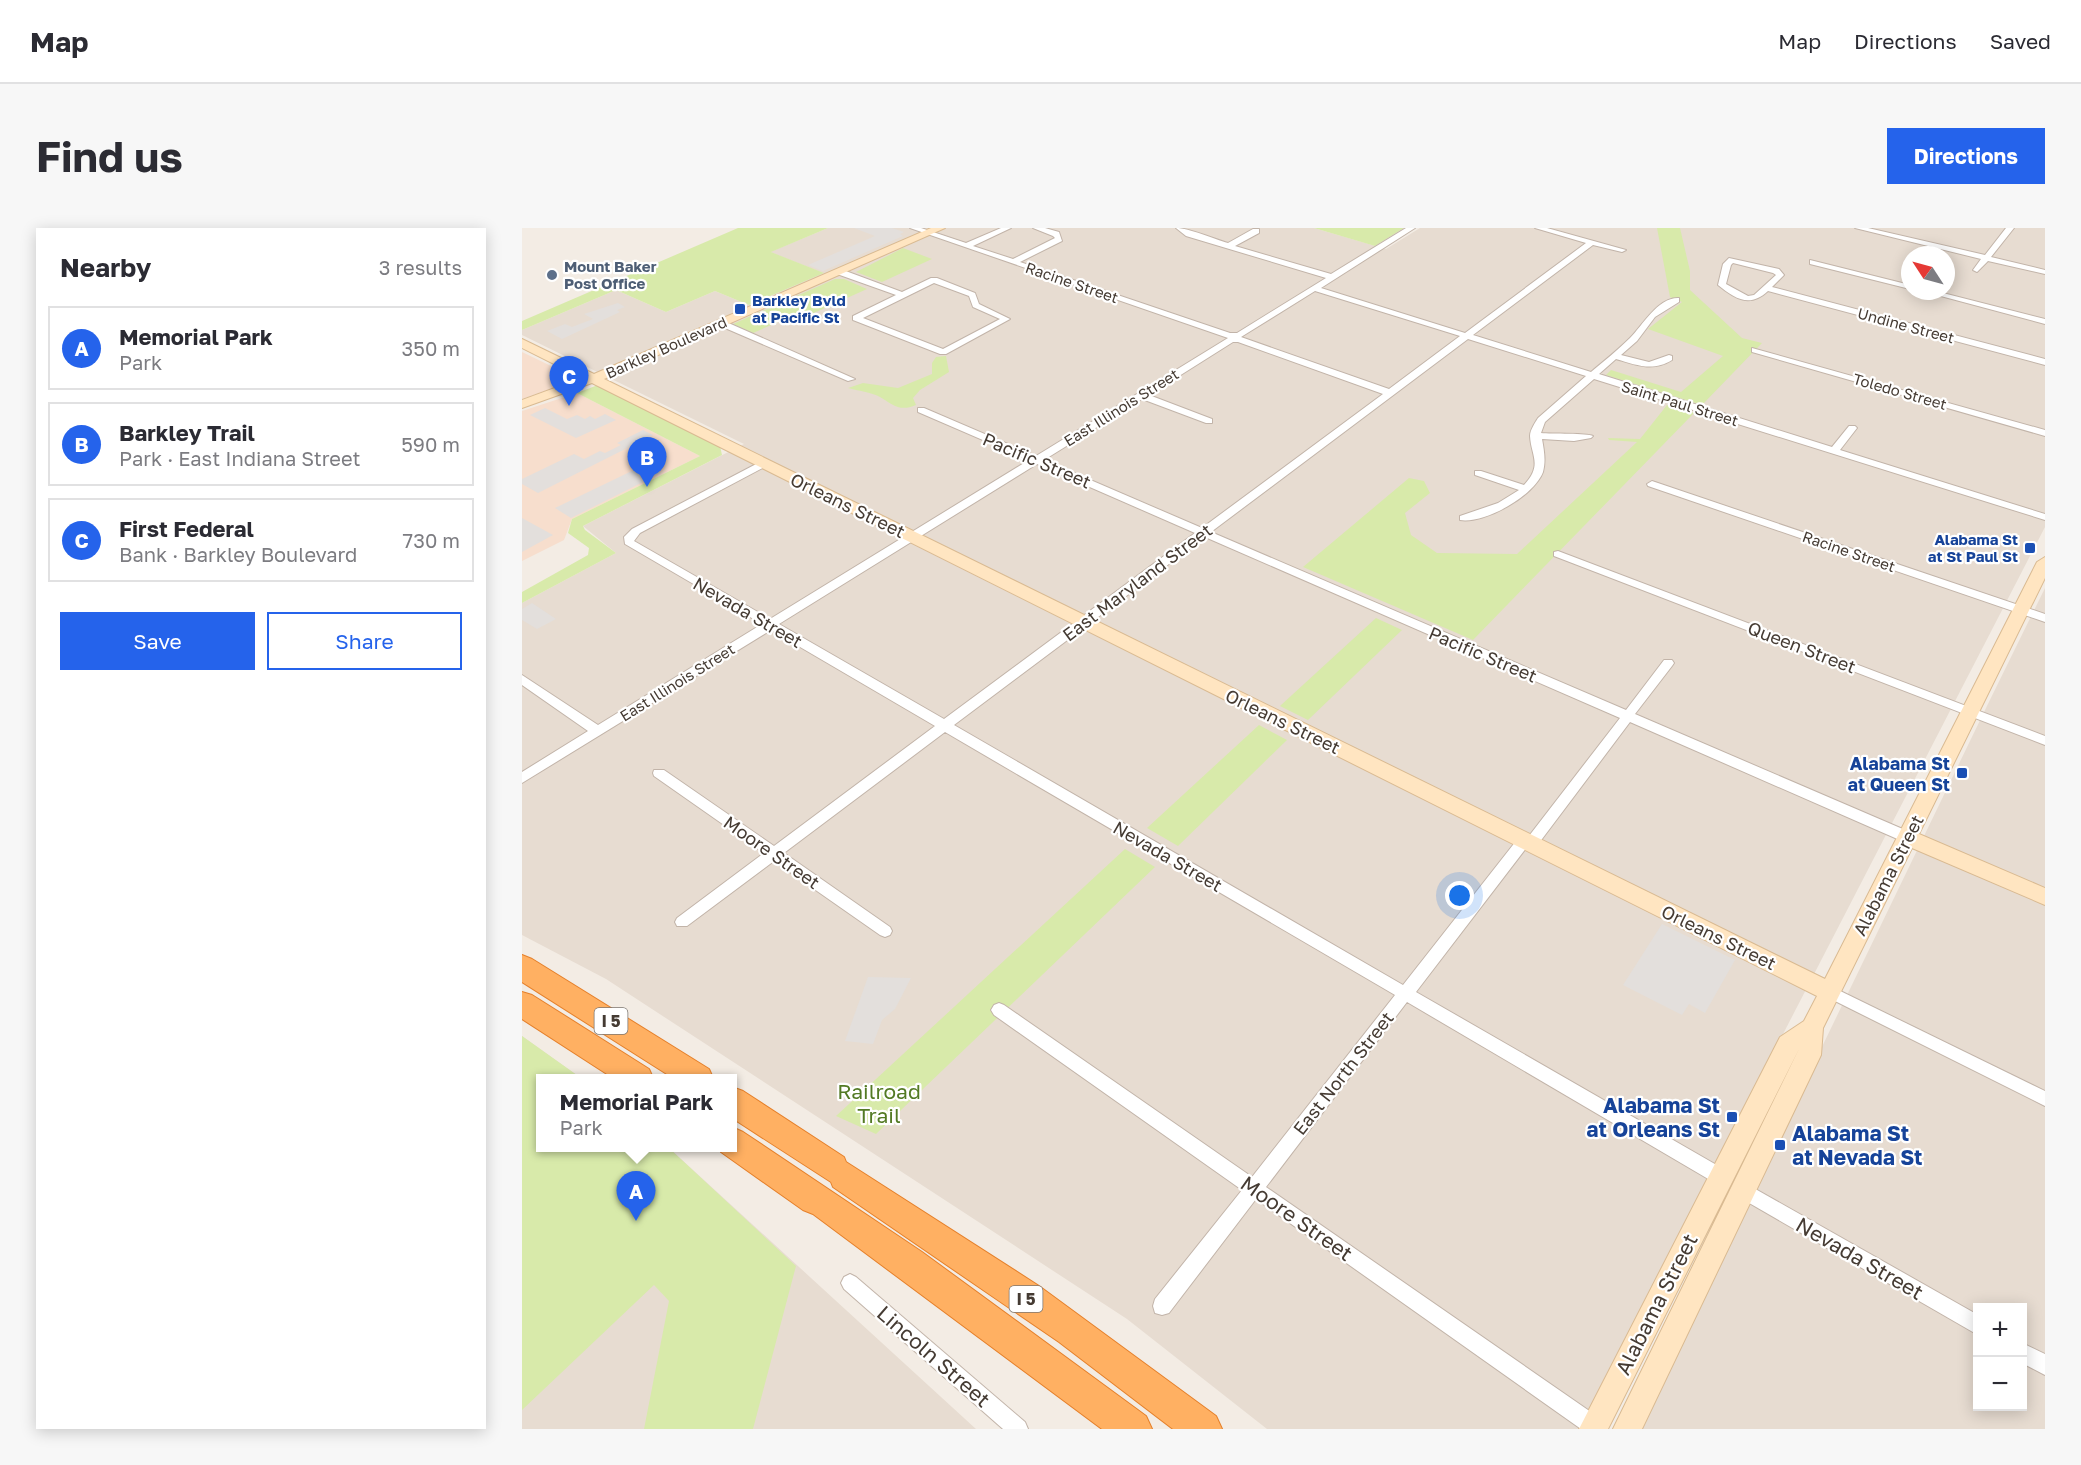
<!DOCTYPE html>
<meta charset="utf-8">
<style>
:root{--surface:#fff;--page:#f7f7f7;--text:#2b2b33;--muted:#7c7c81;--line:#e1e1e2;--accent:#2563eb}
body{margin:0;font-family:"Golos Text",sans-serif;background:var(--page);color:var(--text)}
.controls{position:absolute;right:18px;bottom:18px;display:grid;overflow:hidden;border-radius:0px;box-shadow:0 3px 15px #0003}
.controls button{width:54px;height:54px;display:grid;place-items:center;padding:0;border:0;border-bottom:2px solid var(--line);background:var(--surface);color:var(--text);font:30px sans-serif}
.compass{position:absolute;left:1379px;top:18px;width:54px;height:54px;border-radius:50%;background:var(--surface);box-shadow:0 3px 15px #0003;rotate:306deg}
.you{position:absolute;left:938px;top:668px;width:21px;height:21px;margin:-15px;border:4px solid #fff;border-radius:50%;background:#1a73e8;box-shadow:0 0 0 9px #1a73e833}
.badge{display:grid;place-items:center;width:39px;height:39px;border-radius:50%;background:var(--accent);color:#fff;font-size:20px;font-weight:700}
.pin{position:absolute;translate:-50% -50px;filter:drop-shadow(0 2px 3px #0008)}
.pin::after{content:'';position:absolute;top:32px;width:21px;height:18px;background:inherit;clip-path:polygon(0 0,100% 0,50% 100%)}
.popup{position:absolute;left:14px;top:846px;width:201px;height:78px;box-sizing:border-box;display:grid;place-content:center;border-radius:0px;background:var(--surface);filter:drop-shadow(0 2px 4px #0005);font-size:20px;white-space:nowrap;color:var(--muted)}
.popup b{font-size:22px;color:var(--text)}
.popup::after{content:'';position:absolute;left:50%;top:100%;margin-left:-12px;border:12px solid transparent;border-top-color:var(--surface)}
.list{margin:0;padding:0;list-style:none}
h2{display:flex;justify-content:space-between;align-items:center;height:78px;margin:0;padding:0 24px;font-size:26px}
h2 small{font-size:20px;font-weight:400;color:var(--muted)}
.list li{display:grid;grid-template-columns:39px 1fr auto;gap:18px;align-items:center;box-sizing:border-box;height:84px;margin:0 12px 12px;padding:0 12px;border:2px solid var(--line);border-radius:0px}
.list b{display:block;font-size:22px;white-space:nowrap}
.list p{margin:0;font-size:20px;white-space:nowrap;color:var(--muted)}
.list em{font-size:20px;font-style:normal;color:var(--muted)}
.actions{display:flex;gap:12px;padding:18px 24px}
.actions a{flex:1;padding:14px 0;border:2px solid var(--accent);border-radius:0px;text-align:center;font-size:21px;color:var(--accent)}
.actions .main{background:var(--accent);color:#fff}
.map{position:relative;flex:none;width:1523px;height:1201px;overflow:hidden;border-radius:0px}
header{display:flex;align-items:center;gap:36px;box-sizing:border-box;height:84px;padding:0 30px;background:var(--surface);border-bottom:2px solid var(--line)}
header strong{font-size:28px}
nav{display:flex;gap:33px;margin-inline-start:auto;font-size:21px}
.intro{display:flex;align-items:center;justify-content:space-between;box-sizing:border-box;height:144px;padding:0 36px}
h1{margin:0;font-size:42px}
.button{padding:15px 27px;border-radius:0px;background:var(--accent);color:#fff;font-size:21px;font-weight:700}
main{display:flex;gap:36px;padding:0 36px}
aside{flex:1;background:var(--surface);border-radius:0px;box-shadow:0 3px 15px #0003}
.map>svg:first-child{display:block}
.residential{fill:#e7dcd1;fill-rule:evenodd}
.commercial{fill:#f7decd}
.green{fill:#d8eaaa}
.parking{fill:#e3dfdc}
.lines{fill:none;stroke-linecap:round;stroke-linejoin:round}
.street-casing{stroke:#c2b4a9;stroke-width:2}
.secondary-casing{stroke:#d9ba92;stroke-width:2}
.highway-casing{stroke:#e5802b;stroke-width:2}
.street{fill:#fff;fill-rule:evenodd}
.secondary{fill:#ffe5c1;fill-rule:evenodd}
.highway{fill:#ffb062;fill-rule:evenodd}
.service-dot{fill:#5c6f8a;stroke:#fff;stroke-width:2}
.transit-dot{fill:#1a4fb4;stroke:#fff;stroke-width:2}
.labels{text-anchor:middle;dominant-baseline:central;stroke-width:4.5;stroke-linejoin:round;paint-order:stroke}
.far-service-label{font-size:15px;font-weight:bold;fill:#4e5e75;stroke:#fff;text-anchor:start}
.far-street-label{font-size:15px;fill:#453b33;stroke:#fff}
.far-transit-label{font-size:15px;font-weight:bold;fill:#164399;stroke:#fff;text-anchor:start}
.shield{fill:#fff;stroke:#7d7670;stroke-width:1.5}
.shield-label{font-size:16px;font-weight:bold;fill:#453b33}
.street-label{font-size:18px;fill:#453b33;stroke:#fff}
.transit-label{font-size:18px;font-weight:bold;fill:#164399;stroke:#fff;text-anchor:end}
.near-park-label{font-size:21px;fill:#537a24;stroke:#fff}
.near-transit-label{font-size:21px;font-weight:bold;fill:#164399;stroke:#fff;text-anchor:end}
.near-street-label{font-size:21px;fill:#453b33;stroke:#fff}
</style>
<header>
<strong>Map</strong>
<nav><a>Map</a><a>Directions</a><a>Saved</a></nav>
</header>
<div class="intro"><h1>Find us</h1><a class="button">Directions</a></div>
<main>
<aside>
<h2>Nearby<small>3 results</small></h2>
<ul class="list">
<li><span class="badge">A</span><div><b>Memorial Park</b><p>Park</p></div><em>350 m</em></li>
<li><span class="badge">B</span><div><b>Barkley Trail</b><p>Park · East Indiana Street</p></div><em>590 m</em></li>
<li><span class="badge">C</span><div><b>First Federal</b><p>Bank · Barkley Boulevard</p></div><em>730 m</em></li>
</ul>
<div class="actions"><a class="main">Save</a><a>Share</a></div>
</aside>
<div class="map">
<svg width="1523" height="1201" viewBox="0 0 1523 1201">
<rect width="100%" height="100%" fill="#f3ece4"/>
<!-- residential -->
<g class="residential">
<path d="M306 0H792L864 21 898 0H1523V299L1057 1201H745L605 1091 84 751 0 707V375L94 325 61 298 222 216 0 107V102L94 62 144 84 193 63 227 77 301 45 248 24ZM1388 27H1424V63H1388Z"/>
<path d="M1523 360V1201H1115L1463 482ZM1456 1080H1500V1178H1456Z"/>
<polygon points="0,808 59,850 18,850 18,920 147,920 454,1201 0,1201"/>
</g>
<!-- commercial -->
<g class="commercial">
<polygon points="0,124 56,151 0,171"/>
<polygon points="55,165 178,228 50,291 42,312 0,333 0,183"/>
</g>
<!-- green -->
<g class="green">
<polygon points="216,0 306,0 249,24 302,45 227,77 193,63 144,84 94,62 0,102 0,93"/>
<polygon points="792,0 882,0 853,18"/>
<polygon points="1135,0 1158,0 1168,43 1168,62 1220,110 1240,115 1180,177 1084,147 1089,142 1159,164 1201,128 1126,101 1160,74 1148,69"/>
<polygon points="381,20 410,31 360,54 334,44"/>
<polygon points="313,51 322,51 345,61 274,93 265,90 231,105 211,96"/>
<path d="M424 128 427 144 398 162 391 170 394 177C378 184 371 177 358 169 349 164 336 163 326 160L341 155 376 160 410 146V135L414 129Z"/>
<polygon points="76,157 198,218 200,227 61,298 63,302 94,325 0,375 0,364 66,327 67,320 46,305 50,291 178,228 55,165"/>
<polygon points="1145,177 1172,185 951,412 781,339 887,250 902,253 908,265 883,285 889,307 915,325 995,326 1115,214 1087,212 1086,210 1118,211"/>
<polygon points="854,390 880,402 786,492 758,478"/>
<polygon points="737,497 765,512 656,618 625,600"/>
<polygon points="603,621 633,639 354,906 314,888"/>
<polygon points="0,808 59,850 18,850 18,920 147,920 274,1038 231,1201 122,1201 147,1073 132,1057 0,1182"/>
</g>
<!-- parking -->
<g class="parking">
<polygon points="332,0 370,0 382,4 378,6 381,8 301,43 286,37 353,8"/>
<polygon points="96,75 103,79 95,82 98,84 40,111 25,103 43,96 50,99 71,91 62,86"/>
<polygon points="23,180 45,191 55,187 63,191 68,188 73,191 83,186 94,192 54,210 8,187"/>
<polygon points="121,202 131,207 16,265 0,256 0,251 52,226 62,231 78,223 83,225 99,217 95,215"/>
<polygon points="115,232 139,245 49,290 33,280 116,240 108,235"/>
<polygon points="0,290 31,307 0,324"/>
<polygon points="10,375 34,391 15,401 0,392 0,381"/>
<polygon points="1140,696 1213,732 1183,785 1167,776 1160,787 1101,757"/>
<polygon points="346,749 389,750 373,781 360,792 351,816 323,813"/>
</g>
<g class="lines">
<defs>
<g id="street">
<path d="M388 0H399L444 15 479 0H489L451 18 491 31 533 10 531 8 511 0H523L537 4 540 13 498 34 708 105H715L804 50 664 8 654 0C667 0 692 11 706 15L731 1H737V5L713 18 809 46 884 0H893L799 60 943 105 1064 15 1013 0H1025L1104 22 1100 24 1071 17 951 107 1069 144C1082 133 1096 122 1108 110 1121 97 1136 69 1157 70V74L1133 89 1115 113 1099 127 1127 134 1147 127 1150 128V132C1131 144 1114 137 1094 131L1077 146 1310 219 1327 198H1333L1335 200 1318 222 1523 286V292L1072 151 1023 194 1019 205C1029 206 1066 205 1071 208L1069 210 1052 213 1020 211C1022 222 1024 233 1021 244 1012 268 963 296 938 292V288L976 275 997 262 953 247V243H959L1002 257C1021 237 1009 228 1008 208 1008 202 1013 195 1016 190L1064 148 946 111 689 304 1104 482 1142 432H1150L1152 435 1150 438 1113 486 1390 605 1392 609 1390 613H1380L1108 494 1014 619H1005L894 764 1205 943 1208 949 1205 955 1199 957 1193 955 885 774 744 959 1079 1191 1082 1198 1081 1201H1059L734 971 647 1085 640 1087 633 1085 631 1078 633 1071 720 962 472 787 469 782 472 777 477 775 482 777 730 949 873 767 423 504 262 625 368 699 370 703 368 707 363 709 358 707 252 633 165 698H155L153 694 155 690 242 625 132 548 131 545 132 542H142L252 618 413 498 249 402 0 555V544L66 503 0 457V447L76 497 240 396 103 316 102 309 110 301 240 233H246V237L118 305 112 313 248 391 507 232 396 184V180H402L514 228 706 110ZM793 63 938 108 867 161 719 109ZM711 114H716L861 166 680 300 522 232 620 171 684 195H690V191L627 167ZM515 236 673 305 422 491 257 396ZM683 309 1098 490 1007 608H998L881 757 432 497Z"/>
<polygon points="1333,0 1346,0 1463,27 1484,0 1492,0 1469,29 1523,42 1523,46 1466,33 1455,44 1451,42 1459,31"/>
<path d="M1207 30 1257 41 1262 47 1250 59 1523 131V137L1246 63C1228 80 1213 71 1196 57L1201 36ZM1211 35 1251 45 1254 47 1232 67 1226 68 1204 56 1209 37Z"/>
<polygon points="1288,32 1388,57 1388,61 1288,36"/>
<path d="M315 42H321L380 64 409 50H415L453 65 457 76 488 91 424 126H418L331 92V88L374 67 315 46ZM412 55 447 68 451 79 478 91 421 121 341 90Z"/>
<polygon points="1400,63 1413,63 1523,91 1523,96"/>
<polygon points="196,93 202,93 333,151 326,153 196,97"/>
<polygon points="1230,120 1523,202 1523,208 1230,124"/>
<polygon points="1130,253 1523,386 1523,394 1126,258 1125,256"/>
<polygon points="1036,323 1523,508 1523,517 1032,328 1032,324"/>
<polygon points="1308,758 1523,863 1523,878 1303,768 1300,764 1303,760"/>
<polygon points="1221,954 1456,1087 1456,1107 1215,968 1212,962 1215,956"/>
<polygon points="328,1046 334,1049 503,1194 506,1201 481,1201 322,1061 319,1055 322,1049"/>
<polygon points="1500,1115 1523,1126 1523,1147 1500,1135"/>
</g>
<polygon id="secondary" points="409,0 423,0 82,151 1303,751 1515,334 1523,329 1523,350 1397,606 1523,660 1523,677 1390,620 1301,800 1299,827 1120,1201 1091,1201 1277,821 1086,1201 1057,1201 1258,809 1282,793 1295,768 70,155 0,180 0,172 60,150 0,120 0,111 72,146"/>
<g id="highway">
<polygon points="0,727 10,731 187,841 191,850 151,850 0,754"/>
<polygon points="0,764 10,767 127,841 131,850 91,850 0,791"/>
<polygon points="210,859 221,863 322,929 324,934 517,1058 694,1188 700,1201 651,1201 537,1114 311,959 309,954 210,890"/>
<polygon points="210,899 221,904 400,1024 624,1188 630,1201 580,1201 291,986 281,982 199,924 197,920 210,920"/>
</g>
</defs>
<!-- street casing -->
<use href="#street" class="street-casing"/>
<!-- secondary casing -->
<use href="#secondary" class="secondary-casing"/>
<!-- highway casing -->
<use href="#highway" class="highway-casing"/>
<!-- street -->
<use href="#street" class="street"/>
<!-- secondary -->
<use href="#secondary" class="secondary"/>
<!-- highway -->
<use href="#highway" class="highway"/>
</g>
<!-- markers -->
<circle class="service-dot" cx="30" cy="47" r="6"/>
<g class="transit-dot">
<rect x="212" y="75" width="12" height="12" rx="3"/>
<rect x="1502" y="314" width="12" height="12" rx="3"/>
<rect x="1434" y="539" width="12" height="12" rx="3"/>
<rect x="1204" y="883" width="12" height="12" rx="3"/>
<rect x="1252" y="911" width="12" height="12" rx="3"/>
</g>
<g class="labels">
<!-- far-service labels -->
<g class="far-service-label">
<text x="42" y="38">Mount Baker<tspan x="42" dy="17">Post Office</tspan></text>
</g>
<!-- far-street labels -->
<g class="far-street-label">
<text transform="translate(550 54) rotate(19)">Racine Street</text>
<text transform="translate(1384 97) rotate(15)">Undine Street</text>
<text transform="translate(144 119) rotate(-24)">Barkley Boulevard</text>
<text transform="translate(1378 163) rotate(16)">Toledo Street</text>
<text transform="translate(1158 175) rotate(17)">Saint Paul Street</text>
<text transform="translate(599 179) rotate(-32)">East Illinois Street</text>
<text transform="translate(1327 323) rotate(19)">Racine Street</text>
<text transform="translate(155 454) rotate(-32)">East Illinois Street</text>
</g>
<!-- far-transit labels -->
<g class="far-transit-label">
<text x="230" y="72">Barkley Bvld<tspan x="230" dy="17">at Pacific St</tspan></text>
<text x="1496" y="311" text-anchor="end">Alabama St<tspan x="1496" dy="17">at St Paul St</tspan></text>
</g>
<!-- shield labels -->
<g class="shield">
<rect x="72.5" y="780" width="33" height="26" rx="4.5"/>
<rect x="487.5" y="1058" width="33" height="26" rx="4.5"/>
</g>
<g class="shield-label">
<text x="89" y="793">I 5</text>
<text x="504" y="1071">I 5</text>
</g>
<!-- street labels -->
<g class="street-label">
<text transform="translate(515 232) rotate(23)">Pacific Street</text>
<text transform="translate(326 277) rotate(26)">Orleans Street</text>
<text transform="translate(615 354) rotate(-37)">East Maryland Street</text>
<text transform="translate(226 384) rotate(30)">Nevada Street</text>
<text transform="translate(1280 419) rotate(21)">Queen Street</text>
<text transform="translate(961 426) rotate(23)">Pacific Street</text>
<text transform="translate(761 493) rotate(26)">Orleans Street</text>
<text transform="translate(250 624) rotate(35)">Moore Street</text>
<text transform="translate(646 628) rotate(30)">Nevada Street</text>
<text transform="translate(1366 647) rotate(-63)">Alabama Street</text>
<text transform="translate(1197 709) rotate(26)">Orleans Street</text>
<text transform="translate(821 845) rotate(-52)">East North Street</text>
</g>
<!-- transit labels -->
<g class="transit-label">
<text x="1428" y="535">Alabama St<tspan x="1428" dy="21">at Queen St</tspan></text>
</g>
<!-- near-park labels -->
<g class="near-park-label">
<text x="357" y="863">Railroad<tspan x="357" dy="24">Trail</tspan></text>
</g>
<!-- near-transit labels -->
<g class="near-transit-label">
<text x="1198" y="877">Alabama St<tspan x="1198" dy="24">at Orleans St</tspan></text>
<text x="1270" y="905" text-anchor="start">Alabama St<tspan x="1270" dy="24">at Nevada St</tspan></text>
</g>
<!-- near-street labels -->
<g class="near-street-label">
<text transform="translate(775 990) rotate(35)">Moore Street</text>
<text transform="translate(1338 1030) rotate(30)">Nevada Street</text>
<text transform="translate(1134 1076) rotate(-63)">Alabama Street</text>
<text transform="translate(412 1128) rotate(41)">Lincoln Street</text>
</g>
</g>
</svg>
<div class="controls">
<button>+</button>
<button>−</button>
</div>
<svg class="compass" viewBox="-18 -18 36 36"><path d="M0-13l5 13h-10z" fill="#e53935"/><path d="M0 13l5-13h-10z" fill="#7c7c81"/></svg>
<div class="you"></div>
<div class="pin badge" style="left:114px;top:993px">A</div>
<div class="popup"><b>Memorial Park</b>Park</div>
<div class="pin badge" style="left:125px;top:259px">B</div>
<div class="pin badge" style="left:47px;top:178px">C</div>
</div>
</main>
